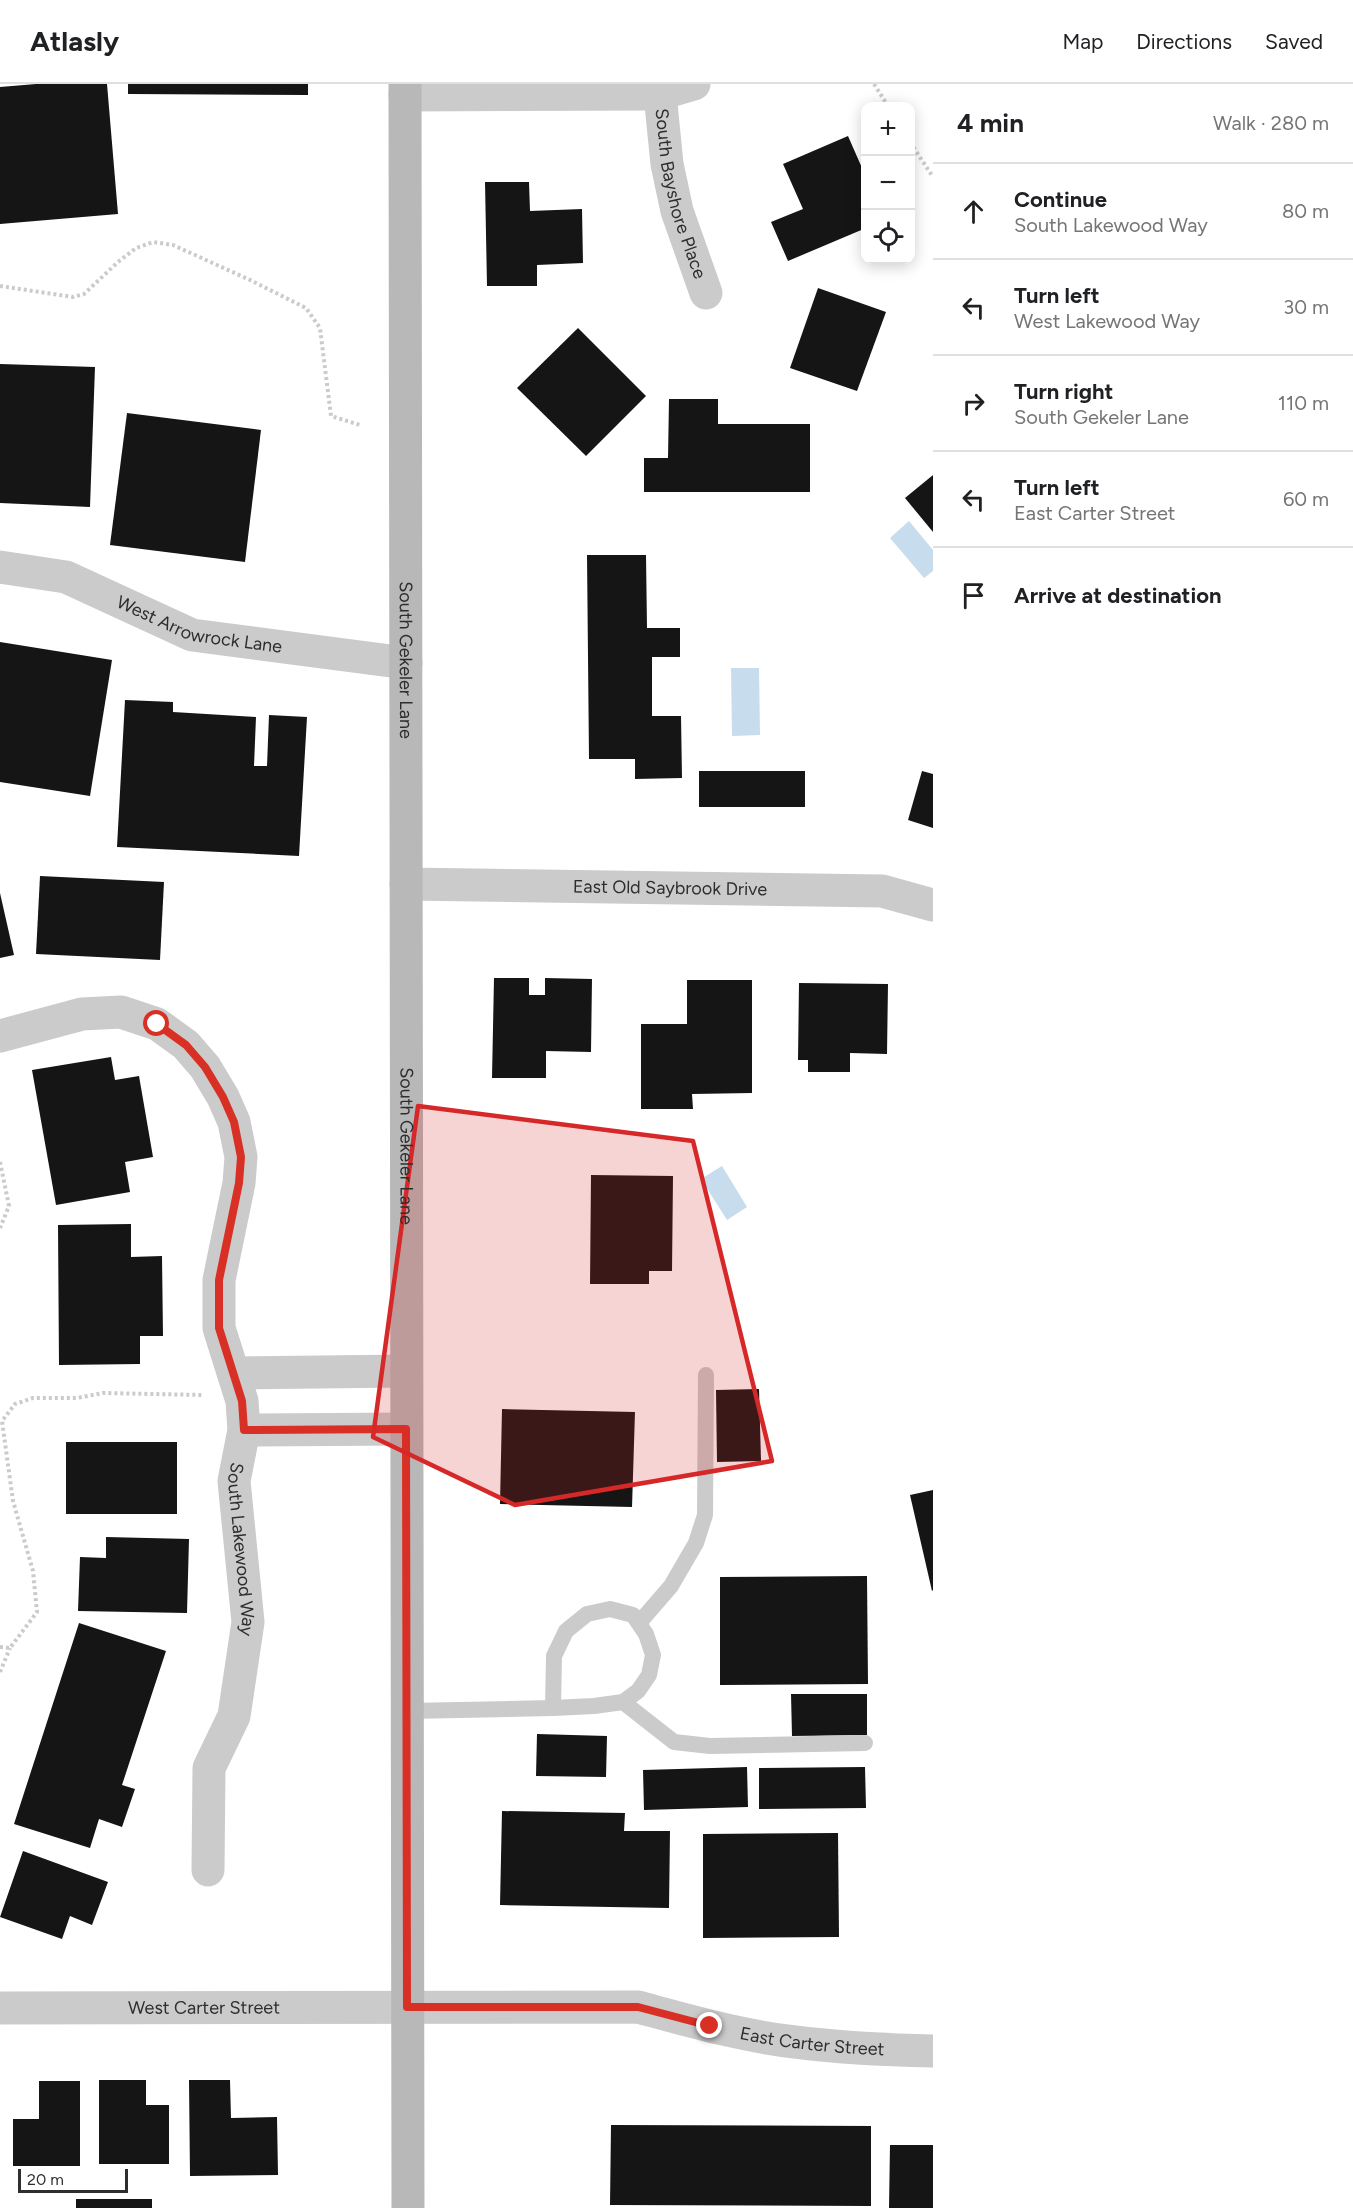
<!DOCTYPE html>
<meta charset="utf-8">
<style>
:root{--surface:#fff;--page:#f2f2f2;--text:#202124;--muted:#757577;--line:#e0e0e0}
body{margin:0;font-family:Figtree,sans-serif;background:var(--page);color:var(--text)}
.controls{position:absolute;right:18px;top:18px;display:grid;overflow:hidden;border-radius:12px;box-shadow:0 3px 15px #0003}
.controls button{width:54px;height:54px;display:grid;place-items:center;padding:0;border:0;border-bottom:2px solid var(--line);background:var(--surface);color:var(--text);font:30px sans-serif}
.scale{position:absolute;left:18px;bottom:15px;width:110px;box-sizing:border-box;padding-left:6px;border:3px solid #2e2e2e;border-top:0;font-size:16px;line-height:21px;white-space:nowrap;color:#2e2e2e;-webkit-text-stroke:4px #fff;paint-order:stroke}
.stop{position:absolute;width:18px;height:18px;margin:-14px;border:4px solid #d93025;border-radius:50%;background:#fff}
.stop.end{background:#d93025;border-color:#fff;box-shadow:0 2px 6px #0008}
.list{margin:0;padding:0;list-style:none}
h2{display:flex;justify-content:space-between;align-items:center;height:78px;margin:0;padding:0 24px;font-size:26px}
h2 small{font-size:20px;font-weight:400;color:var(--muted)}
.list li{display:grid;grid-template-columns:39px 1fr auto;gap:18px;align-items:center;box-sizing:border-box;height:96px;padding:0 24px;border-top:2px solid var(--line)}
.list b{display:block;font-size:22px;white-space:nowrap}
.list p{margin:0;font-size:20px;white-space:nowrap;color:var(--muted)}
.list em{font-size:20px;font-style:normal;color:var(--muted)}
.icon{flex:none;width:33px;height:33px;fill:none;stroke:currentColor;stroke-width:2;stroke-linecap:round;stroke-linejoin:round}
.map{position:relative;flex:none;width:933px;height:2124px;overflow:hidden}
header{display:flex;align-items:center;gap:36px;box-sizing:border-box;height:84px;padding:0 30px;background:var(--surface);border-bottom:2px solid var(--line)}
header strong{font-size:28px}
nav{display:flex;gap:33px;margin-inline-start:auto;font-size:21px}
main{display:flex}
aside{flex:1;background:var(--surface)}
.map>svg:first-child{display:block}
.water{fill:#c7dded}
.building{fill:#151515}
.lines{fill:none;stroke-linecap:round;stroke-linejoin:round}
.path{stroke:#cbcbcb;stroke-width:4;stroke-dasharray:3 3;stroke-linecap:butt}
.lane{stroke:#cbcbcb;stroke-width:16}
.street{stroke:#cbcbcb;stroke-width:33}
.secondary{stroke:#b8b8b8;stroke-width:33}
.route{stroke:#d93025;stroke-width:8}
.marked{fill:#d62828;fill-opacity:0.2;stroke:#d62828;stroke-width:4.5;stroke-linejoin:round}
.labels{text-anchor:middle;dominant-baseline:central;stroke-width:6;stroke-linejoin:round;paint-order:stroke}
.street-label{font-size:18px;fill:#2e2e2e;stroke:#fff}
</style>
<header>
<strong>Atlasly</strong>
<nav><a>Map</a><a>Directions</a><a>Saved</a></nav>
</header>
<main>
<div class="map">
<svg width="933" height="2124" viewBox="0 0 933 2124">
<rect width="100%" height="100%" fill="#fff"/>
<!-- water -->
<g class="water">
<polygon points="909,437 933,466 933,487 924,494 890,454"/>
<polygon points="731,584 759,584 760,651 732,652"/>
<polygon points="722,1082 747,1123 727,1136 701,1095"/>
</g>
<!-- building -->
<g class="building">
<polygon points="36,0 107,0 118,130 0,140 0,3"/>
<polygon points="128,0 308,0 308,11 128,10"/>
<polygon points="848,52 866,93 866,144 788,177 771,138 803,125 783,80"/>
<polygon points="485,98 529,98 530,127 582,125 583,179 537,181 537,202 487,202"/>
<polygon points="818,204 886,228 857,307 790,284"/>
<polygon points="578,244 646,312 586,372 517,304"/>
<polygon points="0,280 95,283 90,423 0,419"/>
<polygon points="669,315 718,315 718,340 810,340 810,408 644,408 644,374 668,374"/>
<polygon points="127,329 261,346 245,478 110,461"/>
<polygon points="933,391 933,448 905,414"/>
<polygon points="587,471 646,471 647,544 680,544 680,573 652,573 652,632 681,632 682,694 635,695 635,675 589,675"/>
<polygon points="0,558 112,576 90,712 0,698"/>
<polygon points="125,616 173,618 173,628 256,633 254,682 267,682 269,631 307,633 299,772 117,763"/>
<rect x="699" y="687" width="106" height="36"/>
<polygon points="922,687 933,690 933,744 908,736"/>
<polygon points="40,792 164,798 160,876 36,870"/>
<polygon points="0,809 14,871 0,874"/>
<polygon points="494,894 529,894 529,911 545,911 545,894 592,895 591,968 546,967 546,994 492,994"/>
<polygon points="687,896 752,896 752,1009 692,1010 693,1025 641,1025 641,940 687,940"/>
<polygon points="799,899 888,900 887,970 850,969 850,988 808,988 808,976 798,976"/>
<polygon points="111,973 115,996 139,992 153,1073 125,1078 130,1108 56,1121 32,986"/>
<polygon points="591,1091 673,1092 672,1187 649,1187 649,1200 590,1200"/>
<polygon points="131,1140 131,1173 162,1172 163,1252 140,1252 140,1280 59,1281 58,1141"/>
<polygon points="759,1305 761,1377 717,1378 716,1306"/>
<polygon points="502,1325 635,1328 632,1423 500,1420"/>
<rect x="66" y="1358" width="111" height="72"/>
<polygon points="933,1406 933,1506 932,1507 910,1411"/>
<polygon points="106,1453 189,1455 187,1529 78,1527 80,1473 106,1474"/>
<polygon points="867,1492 868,1600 720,1601 720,1493"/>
<polygon points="79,1539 166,1567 122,1701 135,1705 122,1743 99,1735 90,1764 14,1740"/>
<polygon points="791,1610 867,1610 867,1651 792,1652"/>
<polygon points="537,1650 607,1652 606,1693 536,1692"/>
<polygon points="747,1683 748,1723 644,1726 643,1686"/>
<polygon points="865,1683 866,1724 759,1725 759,1684"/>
<polygon points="502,1727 625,1729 624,1747 670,1747 669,1824 500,1821"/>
<polygon points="838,1749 839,1853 703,1854 703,1750"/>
<polygon points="23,1767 108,1798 92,1841 70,1832 62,1855 0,1833"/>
<polygon points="99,1996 146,1996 146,2021 169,2021 169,2080 99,2080"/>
<polygon points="189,1996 230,1996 231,2034 277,2033 278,2091 190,2092"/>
<polygon points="39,1997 80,1997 80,2082 13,2082 13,2035 39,2035"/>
<polygon points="611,2041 871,2042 871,2122 610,2121"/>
<polygon points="890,2061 933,2061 933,2124 889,2124"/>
<rect x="76" y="2115" width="76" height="9"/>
</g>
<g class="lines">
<!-- path -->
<g class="path">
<polyline points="874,0 888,22"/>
<polyline points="910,58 933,93"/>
<polyline points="0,202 73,213 84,210 118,178 136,164 153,158 173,161 250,196 306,224 320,244 331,332 360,341"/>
<polyline points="0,1078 9,1122 0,1144"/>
<polyline points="0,1563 10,1564 37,1528 33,1487 13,1417 2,1337 15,1320 33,1314 77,1314 103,1309 203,1311"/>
<polyline points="0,1588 10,1564"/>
</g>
<!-- lane -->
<g class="lane">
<polyline points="639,1539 671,1502 696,1459 705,1431 706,1291"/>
<polyline points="623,1618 674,1658 710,1662 865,1659"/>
<polyline points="407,1627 553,1624 594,1622 623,1618 638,1607 649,1591 653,1571 646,1550 633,1531 610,1525 587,1530 566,1547 554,1572 553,1624"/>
</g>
<!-- street -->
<g class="street">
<path id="s1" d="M660 10 667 80 677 127 706 209"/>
<polyline points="405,11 660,10 694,0"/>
<path id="s2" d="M0 483 66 493 192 551 406 579"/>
<path id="s3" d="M406 800 882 807 933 821"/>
<path id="s4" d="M0 952 82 930 121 928 157 940 186 961 205 983 223 1013 234 1038 241 1073 239 1099 219 1196V1244L242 1317 244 1346 234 1397 248 1538 234 1632 209 1684 208 1786"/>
<polyline points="234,1289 406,1287"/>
<polyline points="244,1346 406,1345"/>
<path id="s5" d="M0 1924 638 1923C690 1937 742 1952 795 1958 841 1964 887 1966 933 1967"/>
</g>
<!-- secondary -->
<path class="secondary" id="s6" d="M405 0 408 2124"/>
</g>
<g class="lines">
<!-- route -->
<polyline class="route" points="157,940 186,961 205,983 223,1013 234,1038 241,1073 239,1099 219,1196 219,1244 242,1317 244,1346 406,1345 407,1923 638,1923 710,1942"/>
</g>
<!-- marked area -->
<path class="marked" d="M418 1022 693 1057 772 1377 515 1421 373 1353Z"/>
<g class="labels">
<!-- street labels -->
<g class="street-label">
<text stroke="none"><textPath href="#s1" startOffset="102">South Bayshore Place</textPath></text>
<text stroke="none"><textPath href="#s2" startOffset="210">West Arrowrock Lane</textPath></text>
<text stroke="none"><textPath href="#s6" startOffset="576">South Gekeler Lane</textPath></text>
<text stroke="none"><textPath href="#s3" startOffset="264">East Old Saybrook Drive</textPath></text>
<text stroke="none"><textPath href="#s6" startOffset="1062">South Gekeler Lane</textPath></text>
<text stroke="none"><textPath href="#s4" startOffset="724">South Lakewood Way</textPath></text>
<text stroke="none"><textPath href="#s5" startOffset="204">West Carter Street</textPath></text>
<text stroke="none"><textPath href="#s5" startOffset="816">East Carter Street</textPath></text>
</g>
</g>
</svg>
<div class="controls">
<button>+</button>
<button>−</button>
<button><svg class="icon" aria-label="locate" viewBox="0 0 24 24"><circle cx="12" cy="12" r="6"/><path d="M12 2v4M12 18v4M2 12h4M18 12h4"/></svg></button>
</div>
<div class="scale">20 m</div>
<div class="stop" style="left:157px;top:940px"></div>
<div class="stop end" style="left:710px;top:1942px"></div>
</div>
<aside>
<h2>4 min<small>Walk · 280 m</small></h2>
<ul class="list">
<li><svg class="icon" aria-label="ahead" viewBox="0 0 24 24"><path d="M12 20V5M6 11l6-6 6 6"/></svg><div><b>Continue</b><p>South Lakewood Way</p></div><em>80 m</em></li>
<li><svg class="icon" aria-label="left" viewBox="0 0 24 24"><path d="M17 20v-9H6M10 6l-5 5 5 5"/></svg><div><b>Turn left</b><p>West Lakewood Way</p></div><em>30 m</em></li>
<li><svg class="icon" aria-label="right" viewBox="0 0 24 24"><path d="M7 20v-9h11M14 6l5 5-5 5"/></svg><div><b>Turn right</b><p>South Gekeler Lane</p></div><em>110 m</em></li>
<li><svg class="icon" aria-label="left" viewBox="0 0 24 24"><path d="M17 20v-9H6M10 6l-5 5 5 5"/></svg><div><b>Turn left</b><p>East Carter Street</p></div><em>60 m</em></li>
<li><svg class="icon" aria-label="arrive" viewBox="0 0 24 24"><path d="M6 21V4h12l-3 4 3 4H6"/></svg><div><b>Arrive at destination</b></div></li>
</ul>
</aside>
</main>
